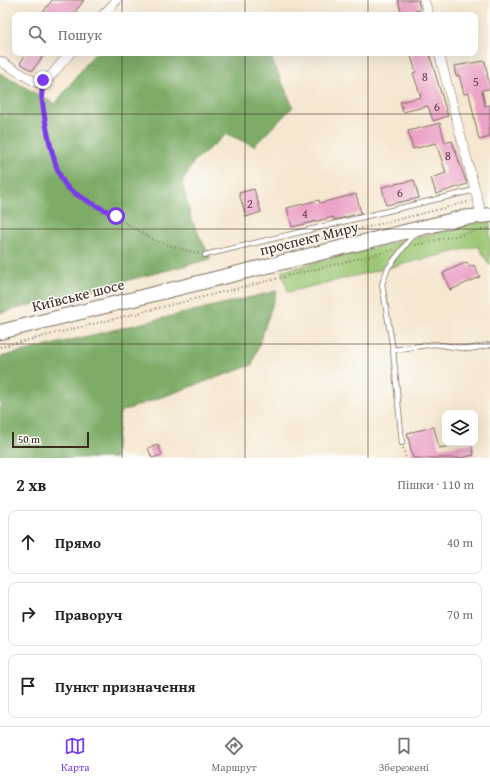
<!DOCTYPE html>
<html lang="uk">
<meta charset="utf-8">
<style>
:root{--surface:#fff;--page:#f6f6f6;--text:#202124;--muted:#757577;--line:#e0e0e0;--accent:#7c3aed}
body{margin:0;font-family:"Gentium Book Plus",serif;background:var(--page);color:var(--text)}
.controls{position:absolute;right:12px;bottom:12px;display:grid;overflow:hidden;border-radius:8px;box-shadow:0 4px 16px #0002}
.controls button{width:36px;height:36px;display:grid;place-items:center;padding:0;border:0;border-bottom:1px solid var(--line);background:var(--surface);color:var(--text);font:20px sans-serif}
.scale{position:absolute;left:12px;bottom:10px;width:77px;box-sizing:border-box;padding-left:4px;border:2px solid #3b2a1e;border-top:0;font-size:11px;line-height:14px;white-space:nowrap;color:#3b2a1e;-webkit-text-stroke:3px #fdfcf7;paint-order:stroke}
.stop{position:absolute;width:12px;height:12px;margin:-9px;border:3px solid #7c3aed;border-radius:50%;background:#fff}
.stop.end{background:#7c3aed;border-color:#fff;box-shadow:0 1px 4px #0008}
.list{margin:0;padding:0;list-style:none}
h2{display:flex;justify-content:space-between;align-items:center;height:52px;margin:0;padding:0 16px;font-size:17px}
h2 small{font-size:13px;font-weight:400;color:var(--muted)}
.list li{display:grid;grid-template-columns:26px 1fr auto;gap:12px;align-items:center;box-sizing:border-box;height:64px;margin:0 8px 8px;padding:0 8px;border:1px solid var(--line);border-radius:8px}
.list b{display:block;font-size:15px;white-space:nowrap}
.list em{font-size:13px;font-style:normal;color:var(--muted)}
.icon{flex:none;width:22px;height:22px;fill:none;stroke:currentColor;stroke-width:2;stroke-linecap:round;stroke-linejoin:round}
.map{position:relative;flex:none;width:490px;height:458px;overflow:hidden}
.search{position:absolute;background:var(--surface);box-shadow:0 4px 16px #0002;left:12px;right:12px;top:12px;height:44px;display:flex;align-items:center;gap:10px;box-sizing:border-box;padding:0 14px;border-radius:8px;color:var(--muted);font-size:15px}
.sheet{height:268px;background:var(--surface)}
nav{display:flex;justify-content:space-around;align-items:center;box-sizing:border-box;height:56px;border-top:1px solid var(--line);background:var(--surface);font-size:11px;color:var(--muted)}
nav a{display:grid;justify-items:center;gap:2px}
nav .on{color:var(--accent)}
.map>svg:first-child{display:block}
.green{fill:#9bc774;stroke:#6b7849}
.forest{fill:#7cac66;stroke:#5c6b42}
.building{fill:#eba3c8}
.lines{fill:none;stroke-linecap:round;stroke-linejoin:round}
.service-casing{stroke:#7c6c5c;stroke-width:6}
.minor-casing{stroke:#7c6c5c;stroke-width:10}
.primary-casing{stroke:#7c6c5c;stroke-width:16}
.path{stroke:#7c6c5c;stroke-width:2;stroke-dasharray:1 3;stroke-linecap:butt}
.service{stroke:#fff;stroke-width:4.5}
.minor{stroke:#fff;stroke-width:9}
.primary{stroke:#fff;stroke-width:14}
.route{stroke:#7c3aed;stroke-width:5}
.grid{fill:none;stroke:#3b2a1e;stroke-width:1;stroke-opacity:0.55}
.labels{text-anchor:middle;dominant-baseline:central;stroke-width:3;stroke-linejoin:round;paint-order:stroke}
.number-label{font-size:13px;fill:#674848}
.street-label{font-size:15px;fill:#3b2a1e;stroke:#fdfcf7}
</style>
<div class="map">
<svg width="490" height="458" viewBox="0 0 490 458">
<rect width="100%" height="100%" fill="#fdfcf7"/>
<filter id="ink" filterUnits="userSpaceOnUse"><feTurbulence type="fractalNoise" baseFrequency=".025" numOctaves="2"/><feDisplacementMap in="SourceGraphic" scale="8" xChannelSelector="R" yChannelSelector="G"/><feConvolveMatrix kernelMatrix="1 2 1 2 8 2 1 2 1" color-interpolation-filters="sRGB"/></filter>
<filter id="wash" filterUnits="userSpaceOnUse"><feTurbulence type="fractalNoise" baseFrequency=".012" numOctaves="4" result="noise"/><feDisplacementMap in="SourceGraphic" scale="16" xChannelSelector="R" yChannelSelector="G"/><feGaussianBlur stdDeviation="0.9" result="paint"/><feColorMatrix in="noise" values="0 0 0 0 0 0 0 0 0 0 0 0 0 0 0 0 0 1.4 0 .05"/><feComposite in="paint" operator="in"/></filter>
<g filter="url(#wash)">
<rect width="100%" height="100%" fill="#f5e7d0"/>
<!-- green -->
<polygon class="green" points="490,219 490,266 478,246 288,292 282,271"/>
<!-- forest -->
<g class="forest">
<polygon points="95,53 269,53 293,107 254,146 227,134 194,161 182,183 191,219 211,259 0,313 0,73 55,104"/>
<polygon points="277,291 252,365 120,412 115,458 0,458 0,357"/>
</g>
<g id="blocks">
<!-- building -->
<g class="building">
<polygon points="52,0 84,0 73,15 41,15"/>
<polygon points="398,0 418,0 420,10 402,15"/>
<polygon points="27,53 45,53 32,71 20,63"/>
<polygon points="410,53 429,53 448,116 433,121 428,106 403,112 400,102 421,97 413,73 416,72"/>
<polygon points="485,61 490,89 482,90 485,106 490,105 490,127 488,127 490,137 479,140 469,93 464,94 459,75 456,76 454,66"/>
<polygon points="440,123 445,143 452,141 467,184 436,194 431,178 446,173 436,143 413,149 408,131"/>
<polygon points="414,180 419,198 386,205 382,187"/>
<polygon points="254,189 261,212 246,217 239,193"/>
<polygon points="356,194 361,213 334,220 334,217 292,227 287,208 319,200 320,203"/>
<polygon points="467,262 470,267 474,265 480,277 450,290 443,273"/>
<polygon points="434,427 439,448 471,443 474,455 460,458 413,458 407,433"/>
<polygon points="158,445 162,455 152,458 148,448"/>
</g>
</g>
</g>
<g filter="url(#ink)">
<use href="#blocks" fill-opacity="0" stroke="#7c6c5c" stroke-width="1"/>
<g class="lines">
<defs>
<g id="service">
<polyline points="414,234 388,268 382,284 393,350 434,344 469,349 490,345"/>
<polyline points="205,255 475,190"/>
<polyline points="393,350 402,443"/>
</g>
<g id="minor">
<polyline points="424,0 429,15"/>
<polyline points="103,15 117,0"/>
<polyline points="439,53 480,209"/>
<polyline points="0,61 37,83 49,78 70,53"/>
</g>
<polyline id="primary" points="0,332 461,218 490,215"/>
</defs>
<!-- service casing -->
<use href="#service" class="service-casing"/>
<!-- minor casing -->
<use href="#minor" class="minor-casing"/>
<!-- primary casing -->
<use href="#primary" class="primary-casing"/>
<!-- path -->
<g class="path">
<polyline points="42,91 41,97 53,158 67,187 155,241 199,254"/>
<polyline points="415,245 490,228"/>
<polyline points="276,250 468,202"/>
<polyline points="0,347 393,250"/>
<polyline points="403,448 406,458"/>
</g>
<!-- service -->
<use href="#service" class="service"/>
<!-- minor -->
<use href="#minor" class="minor"/>
<!-- primary -->
<use href="#primary" class="primary"/>
</g>
</g>
<g class="lines" filter="url(#ink)">
<!-- route -->
<path class="route" d="M43 80C43 86 41 93 42 98 44 118 54 175 68 188 82 200 100 207 116 216"/>
</g>
<!-- grid -->
<path class="grid" d="M122 0V15M245 0V15M368 0V15M122 53V458M245 53V458M368 53V458M0 114H490M0 229H490M0 344H490"/>
<g class="labels">
<!-- number labels -->
<g class="number-label">
<text x="425" y="76">8</text>
<text x="476" y="81">5</text>
<text x="437" y="106">6</text>
<text x="448" y="155">8</text>
<text x="400" y="192">6</text>
<text x="250" y="203">2</text>
<text x="305" y="213">4</text>
</g>
<!-- street labels -->
<g class="street-label">
<text transform="translate(309 238) rotate(-14)">проспект Миру</text>
<text transform="translate(78 295) rotate(-14)">Київське шосе</text>
</g>
</g>
</svg>
<div class="controls">
<button><svg class="icon" aria-label="layers" viewBox="0 0 24 24"><path d="M12 4l9 5-9 5-9-5zM3 14l9 5 9-5"/></svg></button>
</div>
<div class="scale">50 m</div>
<div class="stop" style="left:116px;top:216px"></div>
<div class="stop end" style="left:43px;top:80px"></div>
<div class="search"><svg class="icon" aria-label="search" viewBox="0 0 24 24"><circle cx="10" cy="10" r="6"/><path d="M15 15l6 6"/></svg>Пошук</div>
</div>
<section class="sheet">
<h2>2 хв<small>Пішки · 110 m</small></h2>
<ul class="list">
<li><svg class="icon" aria-label="ahead" viewBox="0 0 24 24"><path d="M12 20V5M6 11l6-6 6 6"/></svg><div><b>Прямо</b></div><em>40 m</em></li>
<li><svg class="icon" aria-label="right" viewBox="0 0 24 24"><path d="M7 20v-9h11M14 6l5 5-5 5"/></svg><div><b>Праворуч</b></div><em>70 m</em></li>
<li><svg class="icon" aria-label="arrive" viewBox="0 0 24 24"><path d="M6 21V4h12l-3 4 3 4H6"/></svg><div><b>Пункт призначення</b></div></li>
</ul>
</section>
<nav>
<a class="on"><svg class="icon" aria-label="map" viewBox="0 0 24 24"><path d="M3 6l6-2 6 2 6-2v14l-6 2-6-2-6 2zM9 4v14M15 6v14"/></svg>Карта</a>
<a><svg class="icon" aria-label="directions" viewBox="0 0 24 24"><path d="M12 3l9 9-9 9-9-9zM9 14v-3h6M13 9l2 2-2 2"/></svg>Маршрут</a>
<a><svg class="icon" aria-label="saved" viewBox="0 0 24 24"><path d="M7 4h10v16l-5-4-5 4z"/></svg>Збережені</a>
</nav>
